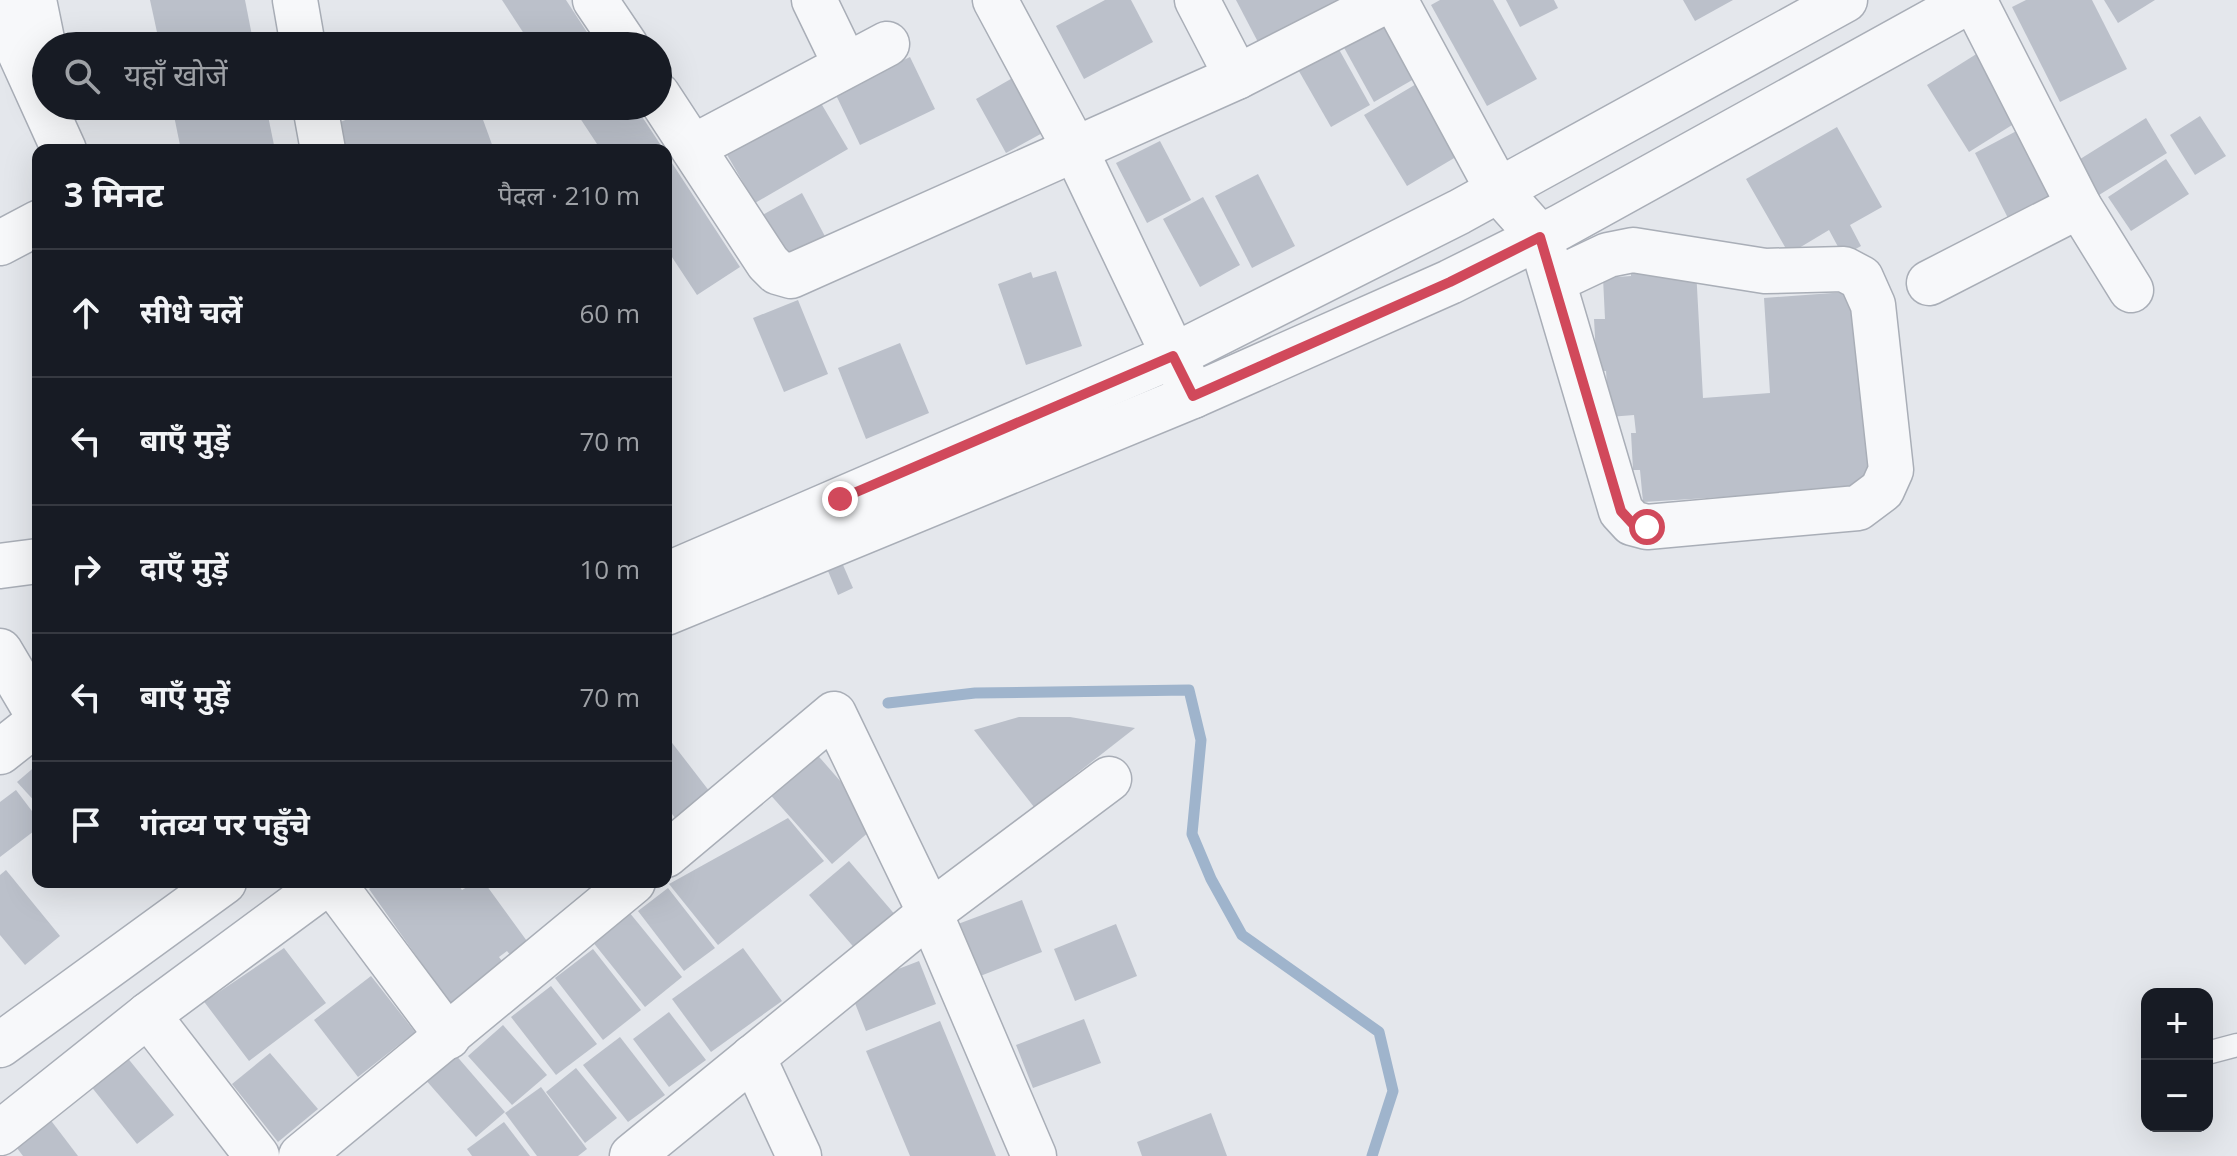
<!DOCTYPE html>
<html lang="hi">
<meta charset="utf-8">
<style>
:root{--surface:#171b24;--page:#242831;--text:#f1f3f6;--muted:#9ea1a6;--line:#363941}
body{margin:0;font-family:"Open Sans","Noto Sans Devanagari",sans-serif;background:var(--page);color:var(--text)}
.controls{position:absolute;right:24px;bottom:24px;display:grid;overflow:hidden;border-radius:16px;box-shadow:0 8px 32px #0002}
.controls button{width:72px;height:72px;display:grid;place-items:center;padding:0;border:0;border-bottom:2px solid var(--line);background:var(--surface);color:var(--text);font:40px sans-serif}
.stop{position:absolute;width:24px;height:24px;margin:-18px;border:6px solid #d1495b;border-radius:50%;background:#fff}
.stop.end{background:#d1495b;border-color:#fff;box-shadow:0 2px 8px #0008}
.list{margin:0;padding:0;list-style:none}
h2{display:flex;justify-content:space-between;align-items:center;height:104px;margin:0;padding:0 32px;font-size:34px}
h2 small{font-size:26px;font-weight:400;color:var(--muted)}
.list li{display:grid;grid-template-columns:52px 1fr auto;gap:24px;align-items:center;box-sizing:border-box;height:128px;padding:0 32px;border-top:2px solid var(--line)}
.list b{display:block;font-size:30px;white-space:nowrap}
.list em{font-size:26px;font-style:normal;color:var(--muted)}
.icon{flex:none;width:44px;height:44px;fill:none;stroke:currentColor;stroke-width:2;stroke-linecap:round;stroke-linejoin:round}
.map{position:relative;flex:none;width:2237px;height:1156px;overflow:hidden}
.search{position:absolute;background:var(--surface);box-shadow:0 8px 32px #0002;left:32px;top:32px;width:640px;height:88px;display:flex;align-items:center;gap:20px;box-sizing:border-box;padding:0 28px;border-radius:44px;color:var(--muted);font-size:30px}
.panel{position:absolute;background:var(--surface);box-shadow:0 8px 32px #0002;left:32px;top:144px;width:640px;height:744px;border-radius:16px}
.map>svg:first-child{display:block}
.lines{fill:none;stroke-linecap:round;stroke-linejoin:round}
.stream{stroke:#9fb4cc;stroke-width:11}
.building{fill:#bbc0ca}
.service-casing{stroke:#a9aeb7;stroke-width:25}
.minor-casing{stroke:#a9aeb7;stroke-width:47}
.tertiary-casing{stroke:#a9aeb7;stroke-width:47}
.service{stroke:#f7f8fa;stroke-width:22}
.minor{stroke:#f7f8fa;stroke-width:44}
.tertiary{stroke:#f7f8fa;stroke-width:44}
.route{stroke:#d1495b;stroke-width:10}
</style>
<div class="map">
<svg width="2237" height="1156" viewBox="0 0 2237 1156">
<rect width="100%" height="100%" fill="#e4e7ec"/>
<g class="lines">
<!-- stream -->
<polyline class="stream" points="888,703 975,693 1189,690 1201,740 1192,834 1211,879 1242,935 1379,1032 1393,1091 1372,1156"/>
</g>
<!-- building -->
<g class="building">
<polygon points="150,0 245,0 254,46 160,46"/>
<polygon points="502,0 566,0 596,46 532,46"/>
<polygon points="1105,0 1131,0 1153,42 1084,79 1056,26"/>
<polygon points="1236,0 1345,0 1259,44"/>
<polygon points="1440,0 1493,0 1537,79 1487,106 1431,5"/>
<polygon points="1506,0 1554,0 1558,8 1520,27"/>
<polygon points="1683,0 1733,0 1695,21"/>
<polygon points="2026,0 2092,0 2127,69 2060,102 2012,7"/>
<polygon points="2104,0 2155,0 2118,23"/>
<polygon points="1382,22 1414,79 1374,102 1342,44"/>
<polygon points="1336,44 1370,105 1331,127 1296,66"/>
<polygon points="1978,53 2020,120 1969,152 1927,85"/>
<polygon points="910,57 935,109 860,145 835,93"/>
<polygon points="1016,76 1046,131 1006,153 976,99"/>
<polygon points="1423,80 1466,151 1407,186 1364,115"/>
<polygon points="815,93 848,149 755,203 722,146"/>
<polygon points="172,106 266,106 275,150 181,150"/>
<polygon points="383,106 478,106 494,150 332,150 324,128"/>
<polygon points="572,106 635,106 664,150 601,150"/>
<polygon points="2200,116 2226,156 2195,175 2170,135"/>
<polygon points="2146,118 2167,153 2099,195 2077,161"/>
<polygon points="1837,127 1882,207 1850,225 1861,246 1843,256 1829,230 1789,254 1746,179"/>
<polygon points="2024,127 2060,197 2010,222 1975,153"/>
<polygon points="1160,141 1191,200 1147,223 1116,163"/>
<polygon points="666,154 740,267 697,295 666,248"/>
<polygon points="2166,159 2189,194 2131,231 2108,197"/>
<polygon points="1258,174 1295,246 1252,268 1215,196"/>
<polygon points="802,193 828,242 784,267 757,218"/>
<polygon points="1203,197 1240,265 1200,287 1163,219"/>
<polygon points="1631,268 1696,269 1703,398 1770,393 1764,298 1860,291 1872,488 1643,502 1640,470 1633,470 1631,433 1636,433 1634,415 1609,417 1606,371 1597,372 1594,319 1605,319 1603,278 1631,276"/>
<polygon points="1056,271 1082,346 1026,365 998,284 1031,272 1033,278"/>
<polygon points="798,300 828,374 784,392 753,318"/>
<polygon points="900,343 929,413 866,439 838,368"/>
<polygon points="843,565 853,588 838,595 828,571"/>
<polygon points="1019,717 1070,717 1135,728 1034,807 974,730"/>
<polygon points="666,735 720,805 685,831 666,806"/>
<polygon points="813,750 878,824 832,864 767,791"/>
<polygon points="38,764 38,805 17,782"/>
<polygon points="16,790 38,819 38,828 0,857 0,802"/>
<polygon points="788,818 824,861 718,945 669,884"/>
<polygon points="849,861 897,917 857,951 809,895"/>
<polygon points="6,870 60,936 25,965 0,935 0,875"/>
<polygon points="379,882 456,882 462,890 475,882 484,882 532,948 514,960 507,951 499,957 506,966 451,1005 369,889"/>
<polygon points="668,888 715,948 684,971 638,911"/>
<polygon points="1022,900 1042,952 970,980 950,927"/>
<polygon points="629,912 682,977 645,1007 592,941"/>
<polygon points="1116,924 1137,976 1075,1001 1054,949"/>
<polygon points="284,948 326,1003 249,1061 199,995 208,989 213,996"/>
<polygon points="743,948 782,1001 711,1052 672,999"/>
<polygon points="593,949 641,1010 603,1040 555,978"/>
<polygon points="919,961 936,1004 866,1031 849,988"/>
<polygon points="371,976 415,1032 358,1077 314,1020"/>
<polygon points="551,986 597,1044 556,1075 511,1017"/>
<polygon points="669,1012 706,1060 669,1087 633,1039"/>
<polygon points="1084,1019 1101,1063 1033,1088 1016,1045"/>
<polygon points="940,1021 996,1156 910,1156 866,1051"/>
<polygon points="503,1025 547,1075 512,1105 468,1056"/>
<polygon points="620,1037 665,1095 628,1122 583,1065"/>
<polygon points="270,1053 318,1109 278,1142 232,1084"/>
<polygon points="454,1053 505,1112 476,1137 424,1078"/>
<polygon points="126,1056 174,1115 137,1144 90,1085"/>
<polygon points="576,1068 617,1118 585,1143 546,1092"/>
<polygon points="541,1087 587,1149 578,1156 537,1156 505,1113"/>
<polygon points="1211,1113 1227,1156 1142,1156 1137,1142"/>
<polygon points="46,1114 78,1156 23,1156 11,1140"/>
<polygon points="504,1122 530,1156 472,1156 467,1149"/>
</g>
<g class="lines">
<defs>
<polyline id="service" points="2207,1053 2237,1045"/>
<g id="minor">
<polyline points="34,0 46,59"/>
<polyline points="295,0 303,46"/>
<polyline points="595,0 626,46"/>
<polyline points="814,0 845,64"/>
<polyline points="995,0 1075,149 1193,396"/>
<polyline points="1197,0 1237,77"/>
<polyline points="1395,0 1498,190 1540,237 1621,511 1632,523 1647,527 1858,508 1882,490 1891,470 1873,305 1861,278 1844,269 1765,271 1633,250 1608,255 1553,281"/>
<polyline points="1974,0 2079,206 2131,290"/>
<polyline points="0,9 64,150"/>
<polyline points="658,95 768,263 777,272 791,276 1237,77 1388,0"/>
<polyline points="315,106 323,150"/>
<polyline points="693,147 887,44"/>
<polyline points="0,243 38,223"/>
<polyline points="1929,283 2079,206"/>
<polyline points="0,566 38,561"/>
<polyline points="0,651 38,715"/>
<polyline points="0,752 38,722"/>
<polyline points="666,855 834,714 930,913 1034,1156"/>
<polyline points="332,882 448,1037"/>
<polyline points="148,1015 257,1156"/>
<polyline points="753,1057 799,1156"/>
<polyline points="0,1133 148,1015 328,882"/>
<polyline points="301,1156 633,882"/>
<polyline points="632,1156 930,913 1109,779"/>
</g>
<g id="tertiary">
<polyline points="666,575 1173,356 1459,212 1845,0"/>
<polyline points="666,613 1193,396 1450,282 1560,227 1971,0"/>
<polyline points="0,1045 224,882"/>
</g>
</defs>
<!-- service casing -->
<use href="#service" class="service-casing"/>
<!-- minor casing -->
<use href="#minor" class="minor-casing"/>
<!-- tertiary casing -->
<use href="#tertiary" class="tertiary-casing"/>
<!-- service -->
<use href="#service" class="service"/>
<!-- minor -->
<use href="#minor" class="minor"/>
<!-- tertiary -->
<use href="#tertiary" class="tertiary"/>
</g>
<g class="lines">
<!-- route -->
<polyline class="route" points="840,499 1173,356 1193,396 1450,282 1540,237 1621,511 1632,523 1647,527"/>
</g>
</svg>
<div class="controls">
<button>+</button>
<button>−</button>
</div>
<div class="stop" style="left:1647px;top:527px"></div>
<div class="stop end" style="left:840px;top:499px"></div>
<div class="search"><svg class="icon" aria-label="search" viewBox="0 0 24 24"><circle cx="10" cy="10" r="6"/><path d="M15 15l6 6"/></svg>यहाँ खोजें</div>
<section class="panel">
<h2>3 मिनट<small>पैदल · 210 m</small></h2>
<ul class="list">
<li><svg class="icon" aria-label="ahead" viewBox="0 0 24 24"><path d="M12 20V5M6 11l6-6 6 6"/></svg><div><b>सीधे चलें</b></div><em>60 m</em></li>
<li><svg class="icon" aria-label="left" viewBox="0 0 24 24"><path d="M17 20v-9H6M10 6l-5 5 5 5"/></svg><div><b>बाएँ मुड़ें</b></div><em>70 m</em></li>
<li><svg class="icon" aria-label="right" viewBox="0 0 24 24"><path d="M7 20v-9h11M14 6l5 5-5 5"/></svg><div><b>दाएँ मुड़ें</b></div><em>10 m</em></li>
<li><svg class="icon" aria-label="left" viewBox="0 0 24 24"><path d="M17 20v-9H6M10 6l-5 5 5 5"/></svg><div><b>बाएँ मुड़ें</b></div><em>70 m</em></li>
<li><svg class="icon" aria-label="arrive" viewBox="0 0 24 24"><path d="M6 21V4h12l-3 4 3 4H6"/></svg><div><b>गंतव्य पर पहुँचे</b></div></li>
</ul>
</section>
</div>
